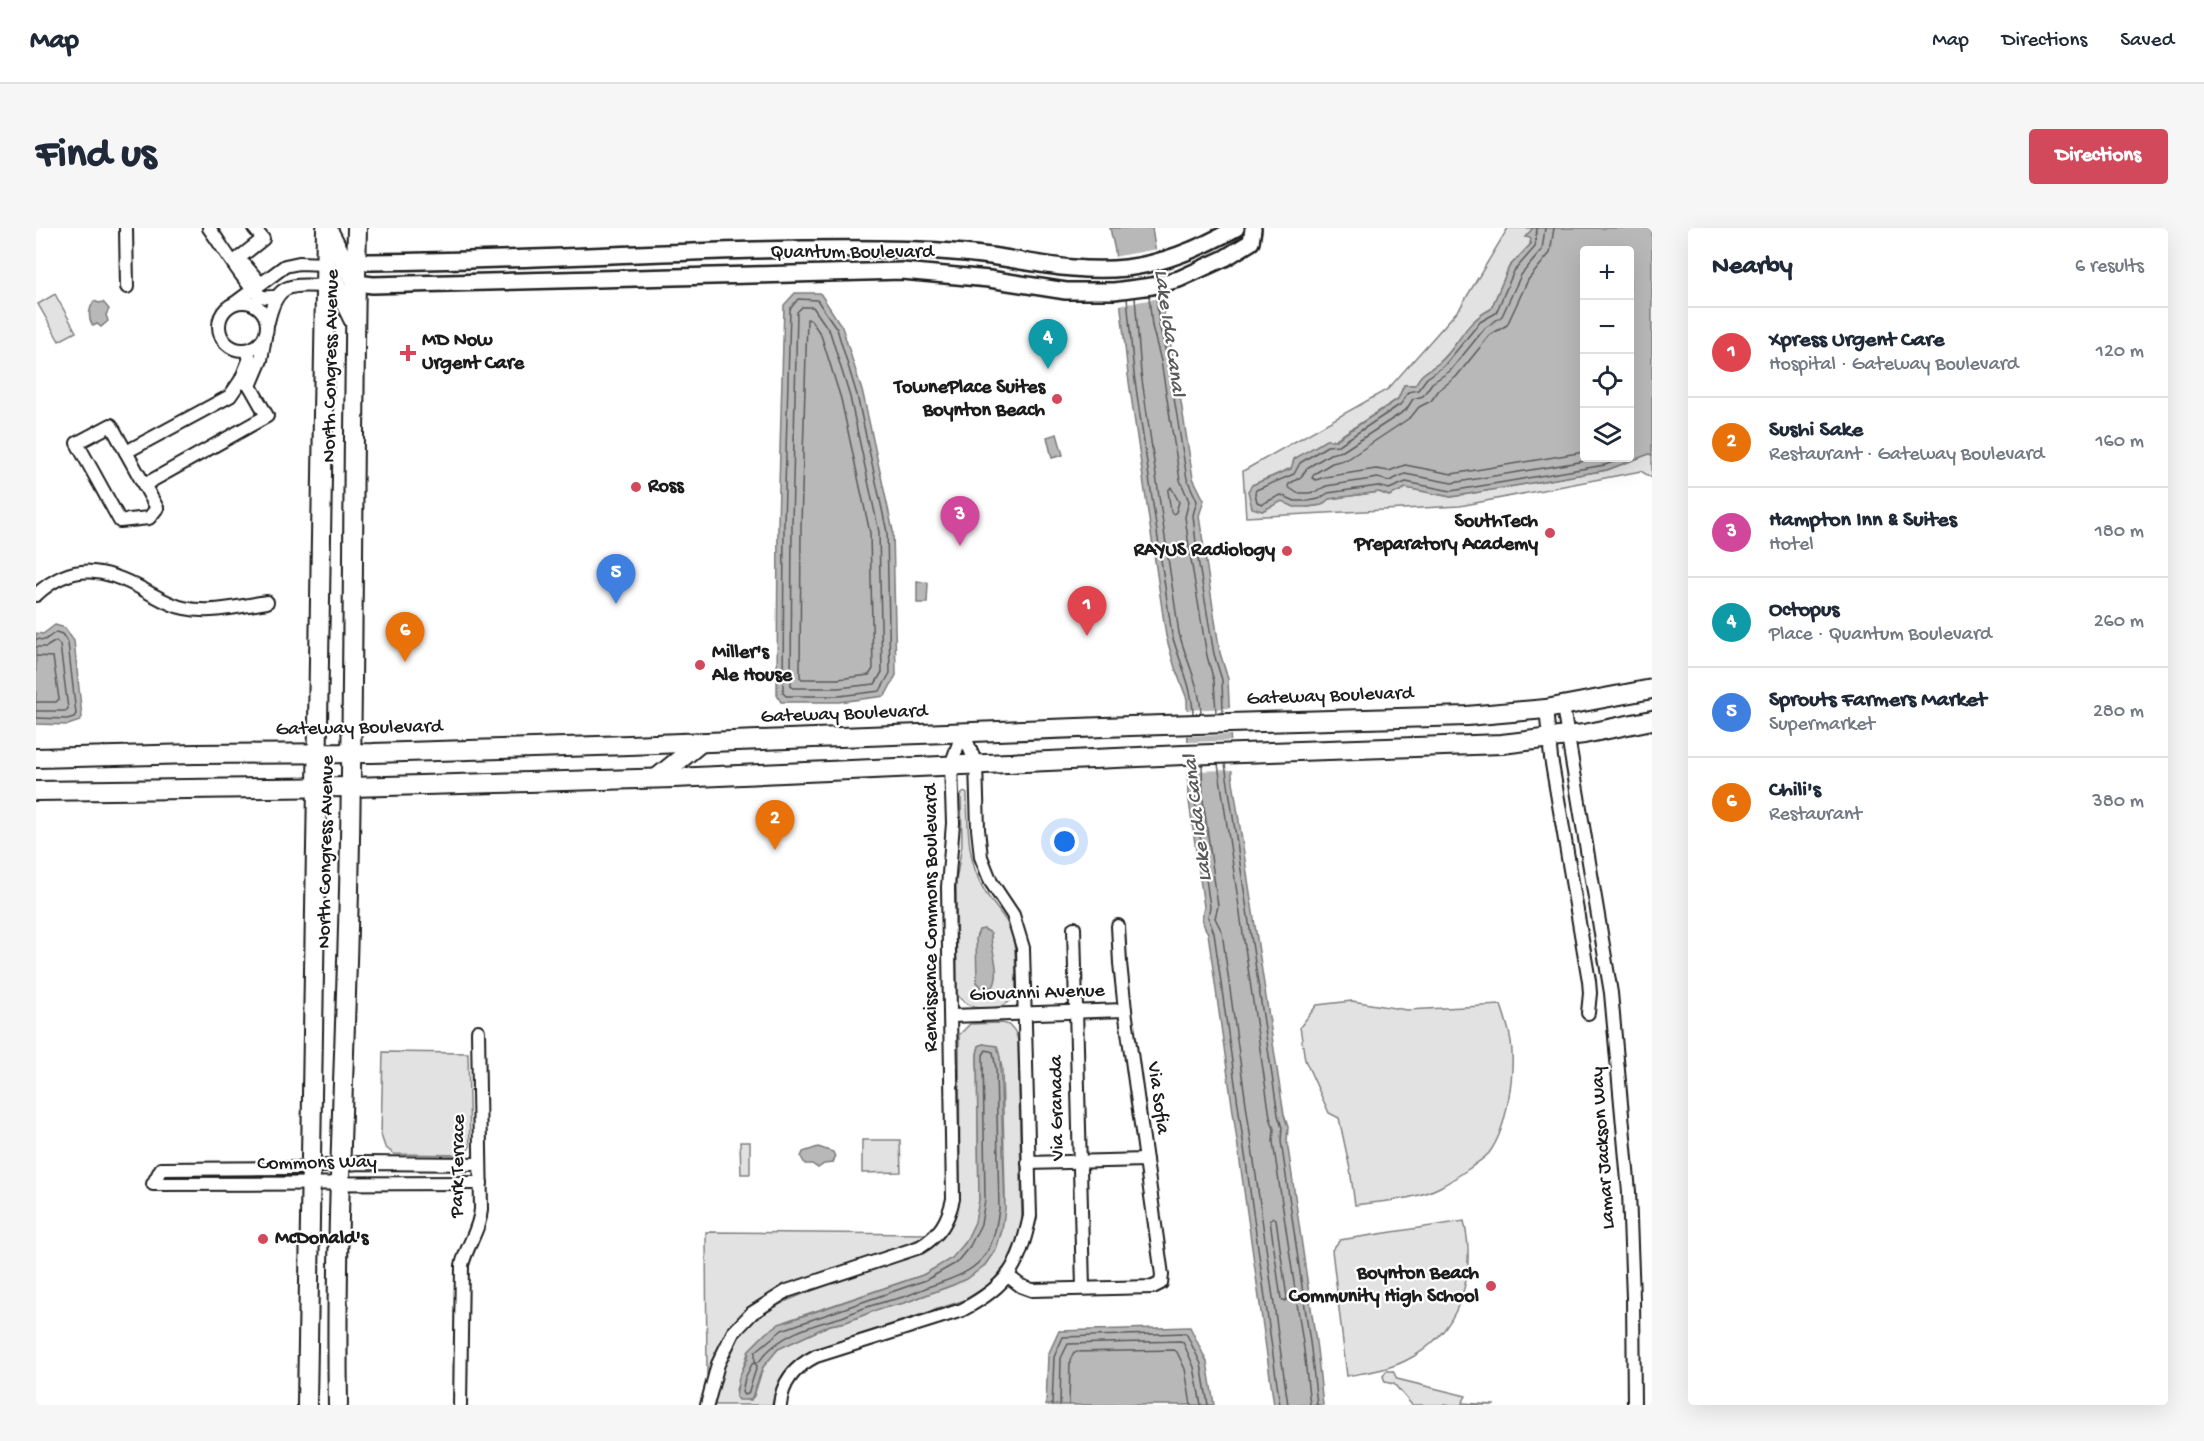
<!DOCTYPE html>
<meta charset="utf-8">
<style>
:root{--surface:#fff;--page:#f6f6f7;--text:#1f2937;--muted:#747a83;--line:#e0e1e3;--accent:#d1495b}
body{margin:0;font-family:"Gochi Hand",sans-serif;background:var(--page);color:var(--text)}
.controls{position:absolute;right:18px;top:18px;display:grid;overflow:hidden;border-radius:6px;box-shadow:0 6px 24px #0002}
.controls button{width:54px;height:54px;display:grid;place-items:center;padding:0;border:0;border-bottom:2px solid var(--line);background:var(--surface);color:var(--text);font:30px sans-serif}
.you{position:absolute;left:1029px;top:614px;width:21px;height:21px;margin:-15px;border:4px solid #fff;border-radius:50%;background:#1a73e8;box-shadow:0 0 0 9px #1a73e833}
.badge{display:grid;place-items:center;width:39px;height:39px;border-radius:50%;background:var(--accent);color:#fff;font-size:20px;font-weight:700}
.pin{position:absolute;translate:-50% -50px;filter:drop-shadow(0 2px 3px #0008)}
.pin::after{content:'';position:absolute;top:32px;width:21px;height:18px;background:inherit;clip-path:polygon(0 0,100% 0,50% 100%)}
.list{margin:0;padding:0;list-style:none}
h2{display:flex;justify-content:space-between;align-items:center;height:78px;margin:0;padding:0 24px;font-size:26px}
h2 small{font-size:20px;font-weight:400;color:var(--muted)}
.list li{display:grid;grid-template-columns:39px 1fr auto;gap:18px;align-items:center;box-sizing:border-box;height:90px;padding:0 24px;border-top:2px solid var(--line)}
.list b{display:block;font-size:22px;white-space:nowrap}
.list p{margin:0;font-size:20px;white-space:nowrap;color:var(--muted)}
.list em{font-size:20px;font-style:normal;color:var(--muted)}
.icon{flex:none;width:33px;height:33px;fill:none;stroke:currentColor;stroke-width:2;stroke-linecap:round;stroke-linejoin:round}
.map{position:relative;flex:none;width:1616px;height:1177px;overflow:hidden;border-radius:6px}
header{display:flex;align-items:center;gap:36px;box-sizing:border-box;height:84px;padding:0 30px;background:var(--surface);border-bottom:2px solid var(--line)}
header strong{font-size:28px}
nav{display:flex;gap:33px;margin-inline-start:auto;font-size:21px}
.intro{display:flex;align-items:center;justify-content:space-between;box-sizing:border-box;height:144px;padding:0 36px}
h1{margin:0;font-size:42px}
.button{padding:15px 27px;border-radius:6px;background:var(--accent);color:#fff;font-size:21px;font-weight:700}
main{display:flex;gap:36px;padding:0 36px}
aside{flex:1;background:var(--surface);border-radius:6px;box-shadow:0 6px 24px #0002}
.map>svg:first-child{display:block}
.green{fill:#e2e2e2;stroke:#7f7f7f;stroke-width:1.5;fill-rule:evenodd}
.water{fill:#b8b8b8;stroke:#7a7a7a;stroke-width:1.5;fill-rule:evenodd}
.pier{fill:#fff}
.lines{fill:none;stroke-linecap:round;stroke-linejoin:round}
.shore{stroke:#5a5a5a;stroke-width:1.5}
.minor-casing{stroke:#1c1c1c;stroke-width:16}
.tertiary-casing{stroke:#1c1c1c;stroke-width:20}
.secondary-casing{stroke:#1c1c1c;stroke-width:22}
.minor{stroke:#fff;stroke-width:12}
.tertiary{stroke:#fff;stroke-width:15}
.secondary{stroke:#fff;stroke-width:18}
.poi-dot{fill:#d1495b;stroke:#fff;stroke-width:2}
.labels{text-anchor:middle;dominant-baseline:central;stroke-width:4.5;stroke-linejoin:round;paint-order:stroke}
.street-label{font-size:20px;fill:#1c1c1c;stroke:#fff}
.poi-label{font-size:20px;font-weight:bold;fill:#1c1c1c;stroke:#fff;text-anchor:start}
.water-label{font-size:21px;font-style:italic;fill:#5a5a5a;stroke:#fff}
</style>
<header>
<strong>Map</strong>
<nav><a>Map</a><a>Directions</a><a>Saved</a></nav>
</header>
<div class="intro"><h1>Find us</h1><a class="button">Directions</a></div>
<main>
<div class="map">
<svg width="1616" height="1177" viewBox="0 0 1616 1177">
<rect width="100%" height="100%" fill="#fff"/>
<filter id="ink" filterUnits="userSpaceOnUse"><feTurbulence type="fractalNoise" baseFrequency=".0167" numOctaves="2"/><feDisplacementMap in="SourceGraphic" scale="12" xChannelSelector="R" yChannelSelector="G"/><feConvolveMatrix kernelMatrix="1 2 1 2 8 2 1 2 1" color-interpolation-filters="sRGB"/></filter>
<g filter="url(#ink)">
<!-- green -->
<g class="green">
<path d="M1472 0H1497L1490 9 1495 10 1494 17 1473 39 1455 81C1428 95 1424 117 1403 135 1391 144 1387 143 1379 157H1368L1362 171 1255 240 1216 257 1226 283 1246 273 1272 279 1285 277 1292 271 1343 264 1353 268 1370 260 1415 269 1571 242 1613 226 1616 227V250L1605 243 1424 278 1210 289 1207 243 1352 161 1424 80Z"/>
<polygon points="19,66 40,104 23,113 2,76"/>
<path d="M928 564 931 566C932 599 931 633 948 662 957 678 973 691 977 709 981 727 979 747 980 765 971 786 932 785 921 766L920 653 926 617 925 567ZM941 706 955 708 954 758H947L941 754Z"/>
<path d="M1316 773 1371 782 1465 777C1469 789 1473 801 1475 813 1479 843 1472 900 1453 925 1447 932 1414 954 1404 959 1379 972 1347 973 1319 977L1314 941 1303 890 1293 885 1269 832 1264 799 1281 777Z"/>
<path d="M965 795C976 796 980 803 982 813L986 994 983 1008 970 1037 954 1056 929 1072 786 1119C755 1130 742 1145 736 1177H679C690 1094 730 1078 801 1054 831 1043 862 1033 892 1022 912 1009 920 993 924 969L923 807 934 796ZM947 816 962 822 966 840 969 967 966 1002 960 1021 949 1037 917 1057 868 1075 843 1081 810 1094 794 1097 742 1121 727 1139 718 1168 713 1173 700 1162 713 1122 730 1105 753 1092 887 1047 917 1030 929 1015 940 994 943 972 941 826 943 818Z"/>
<polygon points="347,824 432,825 434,918 431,924 426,927 358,926 349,919 345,907"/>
<polygon points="826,912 864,912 865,944 826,945"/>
<polygon points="704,914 714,914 714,946 705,946"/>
<path d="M1428 993C1441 1049 1423 1107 1369 1133 1351 1142 1331 1144 1311 1148L1296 1022 1304 1012Z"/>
<polygon points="670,1004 893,1006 876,1014 744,1060 718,1076 699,1093 684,1116 671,1148"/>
<polygon points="1350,1143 1357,1143 1361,1151 1430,1168 1426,1175 1459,1177 1376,1177 1358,1156 1349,1154 1347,1148"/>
</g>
<!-- water -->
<g class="water">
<path d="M1074 0H1116L1127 72 1129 96 1138 130 1157 250 1168 272 1163 288 1184 425 1192 451 1196 547 1248 887 1252 899 1251 913 1281 1121 1287 1177H1238L1172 705C1166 696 1165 690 1168 679L1153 573 1151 471 1139 440 1130 408 1092 147 1079 23Z"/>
<path d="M1497 0H1616V227L1613 226 1571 242 1415 269 1370 260 1353 268 1343 264 1293 271 1286 277 1272 279H1258L1246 273 1226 283 1216 280 1212 263 1216 257 1255 241 1258 231 1290 212H1300L1362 171 1368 157H1379C1387 143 1391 144 1403 135 1424 117 1427 95 1455 81L1473 39 1494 17 1495 10 1489 9ZM1548 22H1594V230H1548Z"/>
<polygon points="759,65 784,65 806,99 827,166 857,303 860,447 849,468 803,474 745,474 741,467 742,296 748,77"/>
<path d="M58 73 63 75 67 74 73 81 70 87 72 93 65 99 61 96 57 98C51 89 53 81 58 73Z"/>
<polygon points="1021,206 1027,227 1016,230 1011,209"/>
<polygon points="881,353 892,355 891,375 881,375"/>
<polygon points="19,397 29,400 38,413 46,489 44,493 32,497 0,496 0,405 7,406"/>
<path d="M948 701 955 705C954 722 966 743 957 759H945L941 754 940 710 943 702Z"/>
<polygon points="947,816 961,818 964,829 969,981 966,1002 960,1021 949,1037 931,1051 917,1057 868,1075 843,1081 810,1094 794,1097 742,1121 727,1139 715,1172 702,1172 700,1169 703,1149 712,1130 713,1122 730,1105 743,1096 887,1047 916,1030 929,1015 939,994 943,972 941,826 943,818"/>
<polygon points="782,919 797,924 799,929 797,935 788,936 782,940 776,936 769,936 765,929 767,924"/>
<polygon points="1154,1099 1171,1134 1178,1177 1010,1177 1012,1127 1023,1103"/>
</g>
<!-- pier -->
<g class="pier">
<polygon points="1122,21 1130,69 1083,77 1077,29"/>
<polygon points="1196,480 1197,507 1149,508 1148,482"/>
<polygon points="1197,513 1198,542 1150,543 1149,514"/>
</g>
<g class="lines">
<!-- shore -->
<g class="shore">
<polyline points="1501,0 1499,19 1478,43 1460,85 1444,94 1408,138 1391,150 1382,162 1372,164 1365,176 1303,217 1291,218 1264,235 1258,246 1220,262 1219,265 1221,274 1226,276 1245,267 1259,273 1272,273 1283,271 1292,265 1342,258 1353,261 1370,254 1415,263 1569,237 1588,230"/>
<polyline points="1509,0 1506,22 1485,47 1466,88 1449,100 1414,143 1396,155 1387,168 1377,171 1370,182 1307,223 1294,226 1271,240 1265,249 1253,256 1252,259 1261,265 1272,265 1280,264 1290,258 1342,250 1353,253 1369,246 1416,255 1567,230"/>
<polyline points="1518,0 1514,25 1492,52 1471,97 1454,107 1420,149 1403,162 1395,173 1383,179 1375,189 1312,231 1296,235 1278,246 1276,250 1280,252 1289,249 1340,241 1353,243 1369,237 1416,246 1548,224"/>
<polyline points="1120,66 1123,97 1132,132 1151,251 1161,273 1157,287 1161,325 1178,426 1186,452 1187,485"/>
<polyline points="1113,68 1116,98 1125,133 1144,252 1153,273 1149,289 1154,326 1171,428 1178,453 1180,485"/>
<path d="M1099 69 1105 145 1143 405C1150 432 1164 458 1165 485"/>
<path d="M1091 70 1098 146 1136 407C1143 432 1157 461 1157 486"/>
<polygon points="762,71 781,72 801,101 821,167 851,304 854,445 844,463 803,468 750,468 747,465 748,296 754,81"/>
<polygon points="766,79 777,79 794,104 814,169 843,304 846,444 839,456 802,460 757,460 755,458 756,296 761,84"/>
<polygon points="771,91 775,92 785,107 805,171 834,305 837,441 833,447 802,451 766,451 764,449 765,297"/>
<polygon points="1135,259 1143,274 1140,284 1138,286 1135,284 1132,263"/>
<polyline points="0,411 9,412 20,404 26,406 32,415 40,486 38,489 31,491 0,490"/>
<polyline points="0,419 10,419 20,413 24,417 32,481 29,483 0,483"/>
<polyline points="0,428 17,429 23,471 20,474 0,474"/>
<polyline points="1182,536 1234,889 1238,901 1237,914 1268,1122 1274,1177"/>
<polyline points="1189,536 1242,887 1246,900 1245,913 1275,1121 1281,1177"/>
<polyline points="1158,537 1159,573 1174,679 1172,689 1178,705 1244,1177"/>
<polyline points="1166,537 1167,572 1182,678 1179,690 1186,704 1252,1177"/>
<path d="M950 822 957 824 960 841 963 981C960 999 958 1018 945 1032 933 1045 917 1050 901 1056 889 1059 878 1066 867 1069 852 1073 837 1076 823 1082 817 1084 812 1087 806 1089 776 1097 741 1107 723 1134H719V1124L746 1102 890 1052 920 1035 934 1018 945 996 949 972 947 827Z"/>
<polygon points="1237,989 1240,991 1251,1070 1249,1073 1245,1071 1234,992"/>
<polygon points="719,1135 721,1138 712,1166 708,1167 706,1164 709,1150 716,1136"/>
<polyline points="1016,1177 1018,1129 1027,1109 1149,1105 1151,1107 1165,1136 1172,1177"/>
<polyline points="1024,1177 1025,1130 1032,1116 1144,1113 1147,1114 1158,1139 1165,1177"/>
<polyline points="1033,1177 1034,1132 1038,1124 1138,1122 1141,1124 1149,1141 1155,1177"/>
</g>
<defs>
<g id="minor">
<polyline points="90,0 91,59"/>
<path d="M173 0C183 13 213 63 225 68 229 70 235 69 239 69"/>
<polyline points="198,34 227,11 218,0"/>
<polyline points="198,34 209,37 224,55"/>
<circle cx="207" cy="98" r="24"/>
<polyline points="199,75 249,38 263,35 290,36"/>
<path d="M232 94C241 54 253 57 289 58"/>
<polyline points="214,158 225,132 229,109"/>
<polygon points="75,197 121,280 113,290 84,293 41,215"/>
<polyline points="90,224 194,168 205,152 214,130 210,122"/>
<polyline points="108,257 231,188 214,158 205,152"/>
<path d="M0 367C37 333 69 340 110 363 123 370 134 377 148 380 175 386 205 378 231 374"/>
<polyline points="1527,479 1575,765 1593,964 1597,1070 1598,1177"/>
<polyline points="1510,481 1515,530 1553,753 1554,765 1552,785"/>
<polyline points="1038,700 1047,1060"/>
<polyline points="915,788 1089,782"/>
<polyline points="992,935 1110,932"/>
<polyline points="443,936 324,935 259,940 125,941 117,956 445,955"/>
<polyline points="972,1048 985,1058 996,1062 1117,1059 1125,1055 1126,1047 1089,782 1084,735 1082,698"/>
<path d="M424 1177 426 1037C431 1017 444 1001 445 981L442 803"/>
<path d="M671 1177 682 1136 697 1105 716 1085 751 1063 884 1019C904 1007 912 993 917 971L912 659 917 595 915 537 927 504"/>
<path d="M744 1177C746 1154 760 1138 780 1128L926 1082C973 1057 983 1038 994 988L987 720 977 687 955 654 945 629 942 601 940 536 927 504"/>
</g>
<g id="tertiary">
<path d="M320 34C494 34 668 19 842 21 880 21 917 23 955 28 1000 35 1044 45 1090 40 1130 35 1165 20 1200 0"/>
<polyline points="320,55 337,57 374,56 866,43 953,51 1030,63 1078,63 1116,58 1143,51 1189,30 1215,14 1217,1"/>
</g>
<g id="secondary">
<polyline points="292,2 318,52"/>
<polyline points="292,40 317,91"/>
<polyline points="0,530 159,526 337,525 593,517 1095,498 1431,488 1510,481 1616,461"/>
<polyline points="621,550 664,515"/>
<polyline points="0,563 315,559 638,550 1147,527 1466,516 1548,506 1616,492"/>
<polyline points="271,1177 290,0"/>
<path d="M302 1177C299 1005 309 834 313 662 318 442 316 221 321 0"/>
</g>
</defs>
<!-- minor casing -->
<use href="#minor" class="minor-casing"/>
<!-- tertiary casing -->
<use href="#tertiary" class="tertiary-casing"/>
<!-- secondary casing -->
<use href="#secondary" class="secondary-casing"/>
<!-- minor -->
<use href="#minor" class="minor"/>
<!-- tertiary -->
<use href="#tertiary" class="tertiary"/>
<!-- secondary -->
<use href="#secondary" class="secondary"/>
</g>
</g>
<!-- markers -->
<g class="poi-dot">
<path d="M369 116h6v6h6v6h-6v6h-6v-6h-6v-6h6z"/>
<circle cx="1021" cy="171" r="6"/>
<circle cx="600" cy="259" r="6"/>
<circle cx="1514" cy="305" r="6"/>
<circle cx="1251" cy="323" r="6"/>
<circle cx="664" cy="437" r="6"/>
<circle cx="227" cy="1011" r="6"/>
<circle cx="1455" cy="1058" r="6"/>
</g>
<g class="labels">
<!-- street labels -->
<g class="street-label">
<text x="816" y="25">Quantum Boulevard</text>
<text transform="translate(296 138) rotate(-89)">North Congress Avenue</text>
<text transform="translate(1294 469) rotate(-2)">Gateway Boulevard</text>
<text transform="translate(808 487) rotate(-2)">Gateway Boulevard</text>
<text transform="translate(323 501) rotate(-1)">Gateway Boulevard</text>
<text transform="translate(291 624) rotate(-89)">North Congress Avenue</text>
<text transform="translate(896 690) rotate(-90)">Renaissance Commons Boulevard</text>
<text transform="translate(1001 766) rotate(-2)">Giovanni Avenue</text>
<text transform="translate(1121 870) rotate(82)">Via Sofia</text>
<text transform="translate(1022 880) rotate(-91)">Via Granada</text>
<text transform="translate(1568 920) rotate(-94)">Lamar Jackson Way</text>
<text transform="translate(281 936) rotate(-1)">Commons Way</text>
<text transform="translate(423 938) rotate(-89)">Park Terrace</text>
</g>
<!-- poi labels -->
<g class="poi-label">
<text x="386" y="113">MD Now<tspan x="386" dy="23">Urgent Care</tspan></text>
<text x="1009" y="160" text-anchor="end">TownePlace Suites<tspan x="1009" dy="23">Boynton Beach</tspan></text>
<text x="612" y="259">Ross</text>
<text x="1502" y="294" text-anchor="end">SouthTech<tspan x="1502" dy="23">Preparatory Academy</tspan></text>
<text x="1239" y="323" text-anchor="end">RAYUS Radiology</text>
<text x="676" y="425">Miller's<tspan x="676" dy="23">Ale House</tspan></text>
<text x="239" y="1011">McDonald's</text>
<text x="1443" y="1046" text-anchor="end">Boynton Beach<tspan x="1443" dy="23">Community High School</tspan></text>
</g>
<!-- water labels -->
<g class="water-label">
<text transform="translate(1132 105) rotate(82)">Lake Ida Canal</text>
<text transform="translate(1163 590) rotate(-97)">Lake Ida Canal</text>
</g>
</g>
</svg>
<div class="controls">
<button>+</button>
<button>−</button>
<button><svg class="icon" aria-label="locate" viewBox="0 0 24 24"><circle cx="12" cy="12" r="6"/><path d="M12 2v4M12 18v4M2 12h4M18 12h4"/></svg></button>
<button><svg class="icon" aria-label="layers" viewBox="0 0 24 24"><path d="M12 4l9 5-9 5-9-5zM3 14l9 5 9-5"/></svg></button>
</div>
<div class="you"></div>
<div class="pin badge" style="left:1051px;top:408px;background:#e0444e">1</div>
<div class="pin badge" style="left:739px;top:622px;background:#e8710a">2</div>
<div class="pin badge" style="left:924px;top:318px;background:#d1479c">3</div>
<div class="pin badge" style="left:1012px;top:141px;background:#0f9aa8">4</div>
<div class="pin badge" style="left:580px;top:376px;background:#3f7fe0">5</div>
<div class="pin badge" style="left:369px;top:434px;background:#e8710a">6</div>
</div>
<aside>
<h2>Nearby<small>6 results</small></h2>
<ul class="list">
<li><span class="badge" style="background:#e0444e">1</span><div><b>Xpress Urgent Care</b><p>Hospital · Gateway Boulevard</p></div><em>120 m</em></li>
<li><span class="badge" style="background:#e8710a">2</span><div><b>Sushi Sake</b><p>Restaurant · Gateway Boulevard</p></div><em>160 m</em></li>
<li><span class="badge" style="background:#d1479c">3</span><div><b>Hampton Inn &amp; Suites</b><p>Hotel</p></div><em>180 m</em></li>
<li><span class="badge" style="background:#0f9aa8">4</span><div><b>Octopus</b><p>Place · Quantum Boulevard</p></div><em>260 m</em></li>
<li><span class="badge" style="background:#3f7fe0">5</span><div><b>Sprouts Farmers Market</b><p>Supermarket</p></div><em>280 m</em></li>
<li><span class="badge" style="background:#e8710a">6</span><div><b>Chili's</b><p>Restaurant</p></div><em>380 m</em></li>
</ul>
</aside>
</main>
